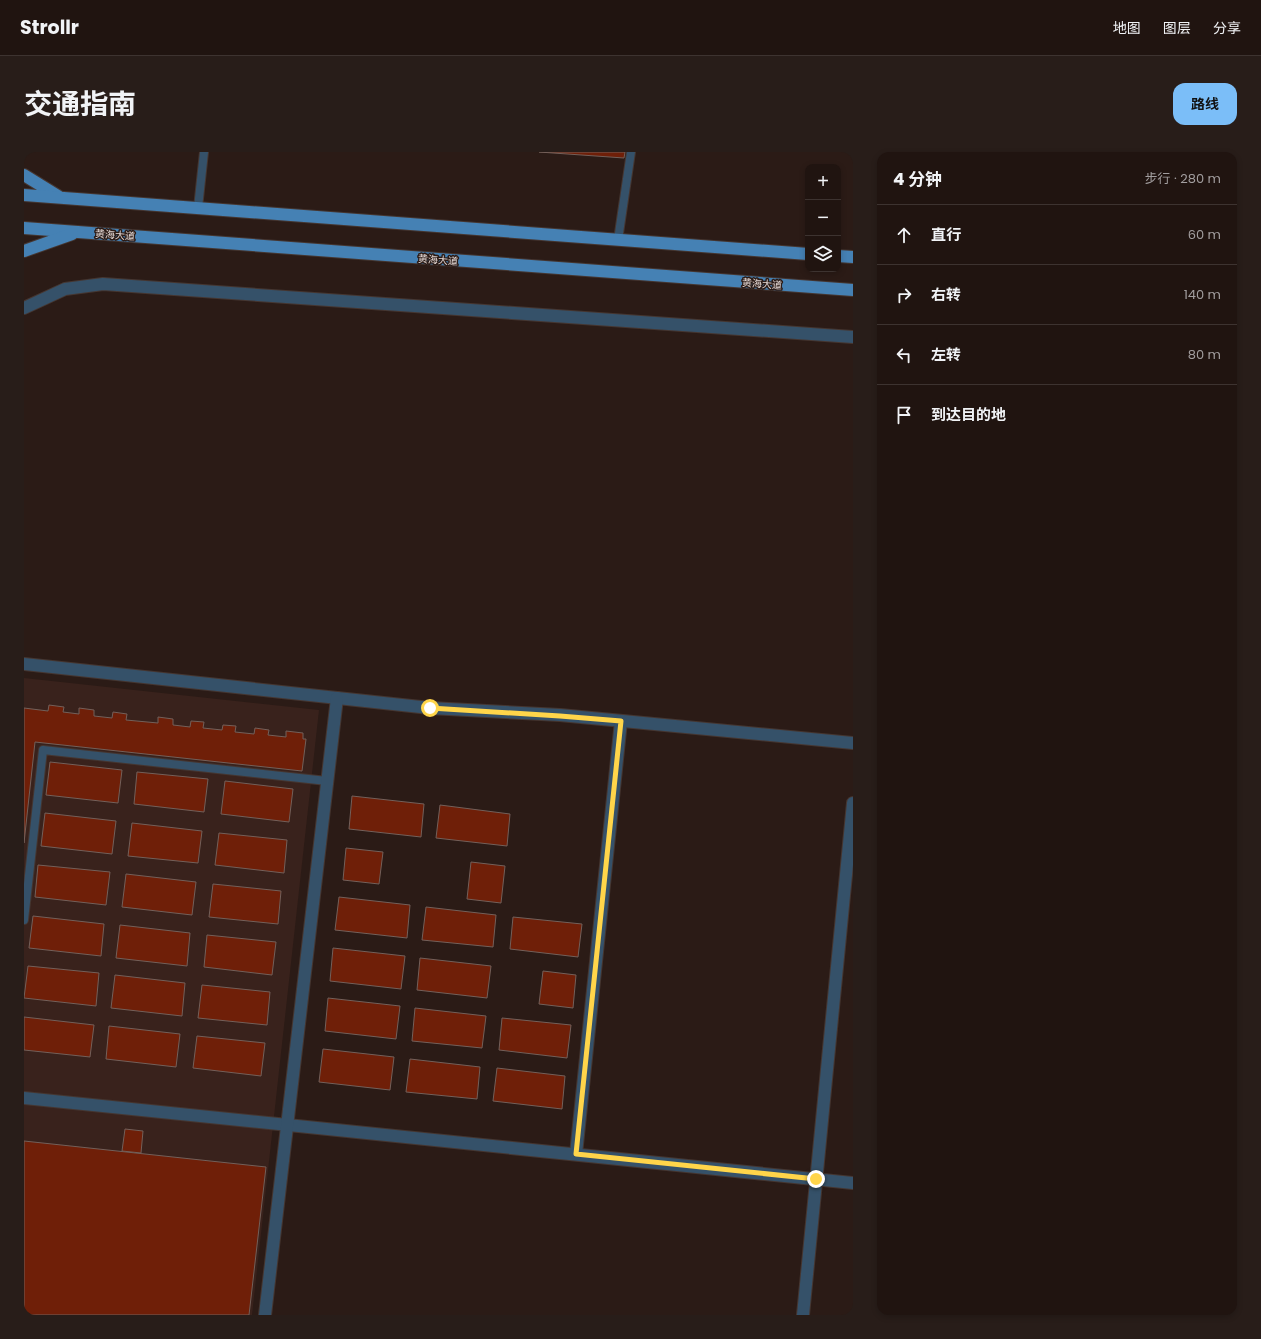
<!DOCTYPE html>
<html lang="zh">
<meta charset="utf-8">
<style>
:root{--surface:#201410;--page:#281d19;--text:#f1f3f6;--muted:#a29e9f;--line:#3d3330;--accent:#7bbef8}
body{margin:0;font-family:Poppins,"Noto Sans SC",sans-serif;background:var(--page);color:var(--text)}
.controls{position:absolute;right:12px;top:12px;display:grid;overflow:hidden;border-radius:8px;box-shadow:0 2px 6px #0003}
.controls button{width:36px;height:36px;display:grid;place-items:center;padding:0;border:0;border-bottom:1px solid var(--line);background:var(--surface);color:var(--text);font:20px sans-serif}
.stop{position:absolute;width:12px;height:12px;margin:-9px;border:3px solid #ffd54a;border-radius:50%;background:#fff}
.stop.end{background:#ffd54a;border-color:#fff;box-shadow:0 1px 4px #0008}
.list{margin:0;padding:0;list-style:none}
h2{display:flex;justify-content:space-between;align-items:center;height:52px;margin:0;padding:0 16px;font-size:17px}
h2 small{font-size:13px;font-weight:400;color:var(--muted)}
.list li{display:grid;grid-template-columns:26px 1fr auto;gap:12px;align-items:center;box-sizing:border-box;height:60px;padding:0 16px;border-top:1px solid var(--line)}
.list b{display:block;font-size:15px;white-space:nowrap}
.list em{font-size:13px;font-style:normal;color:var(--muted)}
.icon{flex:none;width:22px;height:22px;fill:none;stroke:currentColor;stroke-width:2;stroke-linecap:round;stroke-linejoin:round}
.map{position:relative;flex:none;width:829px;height:1163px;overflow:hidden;border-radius:12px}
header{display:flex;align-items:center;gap:24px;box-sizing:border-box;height:56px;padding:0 20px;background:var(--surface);border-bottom:1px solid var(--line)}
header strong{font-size:19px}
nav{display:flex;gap:22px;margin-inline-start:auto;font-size:14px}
.intro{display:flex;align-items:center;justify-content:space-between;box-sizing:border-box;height:96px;padding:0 24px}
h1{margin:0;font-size:28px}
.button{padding:10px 18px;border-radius:12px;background:var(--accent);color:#111;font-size:14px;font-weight:700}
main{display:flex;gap:24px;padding:0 24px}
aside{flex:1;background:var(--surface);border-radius:12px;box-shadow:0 2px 6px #0003}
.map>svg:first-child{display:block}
.built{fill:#39221c}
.building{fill:#6f1f08;stroke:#73605a}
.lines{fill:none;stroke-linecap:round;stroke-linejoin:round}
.lane-casing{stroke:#453631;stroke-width:10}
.street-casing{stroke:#453631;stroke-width:14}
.primary-casing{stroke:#453631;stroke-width:14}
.lane{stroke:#355169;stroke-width:8}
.street{stroke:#355169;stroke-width:12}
.primary{stroke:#4581b4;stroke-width:12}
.route{stroke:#ffd54a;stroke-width:5}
.labels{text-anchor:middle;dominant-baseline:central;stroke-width:3;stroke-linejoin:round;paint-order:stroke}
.street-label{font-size:10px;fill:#e5dad7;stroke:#2b1b16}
</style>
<header>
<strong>Strollr</strong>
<nav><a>地图</a><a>图层</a><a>分享</a></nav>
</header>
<div class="intro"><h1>交通指南</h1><a class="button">路线</a></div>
<main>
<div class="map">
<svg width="829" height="1163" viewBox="0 0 829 1163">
<rect width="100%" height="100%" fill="#2b1b16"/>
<!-- built -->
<polygon class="built" points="0,526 295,558 228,1163 0,1163"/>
<!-- building -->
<g class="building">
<polygon points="515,0 601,0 600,6"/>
<polygon points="25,553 40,555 39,560 55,562 55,556 70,558 70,564 88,566 89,560 103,562 102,568 134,571 134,565 149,567 149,573 166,575 167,569 180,570 179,576 198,578 199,573 212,574 211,580 230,582 231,576 245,578 244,583 262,585 262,579 279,581 279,587 282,587 278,619 11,590 0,691 0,556 24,559"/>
<polygon points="26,610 98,618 94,651 22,643"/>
<polygon points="113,620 184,627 180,660 110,652"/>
<polygon points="201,629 269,637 265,670 197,662"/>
<polygon points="328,644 400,652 397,685 325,677"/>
<polygon points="416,653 486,662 483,694 412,686"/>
<polygon points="21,661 92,669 88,702 17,694"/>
<polygon points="108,671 178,679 174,711 104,704"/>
<polygon points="195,681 263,688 260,721 191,713"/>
<polygon points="322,696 359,700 355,732 319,728"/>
<polygon points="447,710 481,714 477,751 443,747"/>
<polygon points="14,713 86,720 82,753 11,745"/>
<polygon points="102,722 172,730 168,763 98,755"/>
<polygon points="189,732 257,739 254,772 185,765"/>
<polygon points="315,745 386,753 383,786 311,778"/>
<polygon points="402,755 472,763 469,795 398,788"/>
<polygon points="9,764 80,772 77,804 5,796"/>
<polygon points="489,765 558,772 554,805 486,797"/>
<polygon points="96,773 166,781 163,814 92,806"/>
<polygon points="183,783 252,790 248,823 180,815"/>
<polygon points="309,796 381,804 377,837 306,829"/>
<polygon points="396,806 467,814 463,846 393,838"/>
<polygon points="4,814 75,821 72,854 0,846"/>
<polygon points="519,819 552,823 549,856 515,852"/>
<polygon points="91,823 161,831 158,864 87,856"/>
<polygon points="178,833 246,840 243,873 174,866"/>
<polygon points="304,846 376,854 372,887 301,879"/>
<polygon points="391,856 462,864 458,896 388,889"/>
<polygon points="0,865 70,873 66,905 0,898"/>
<polygon points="478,866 547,873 543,906 475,898"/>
<polygon points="85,874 156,882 152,915 82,907"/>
<polygon points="173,884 241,891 237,924 169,916"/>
<polygon points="299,897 370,905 366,938 295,930"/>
<polygon points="386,907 456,915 453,947 382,940"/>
<polygon points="473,916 541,924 538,957 469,949"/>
<polygon points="101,977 119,979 117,1001 98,999"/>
<polygon points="0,989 242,1015 225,1163 0,1163"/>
</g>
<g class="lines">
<defs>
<g id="lane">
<polyline points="174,56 180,0"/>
<polyline points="594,88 607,0"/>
<polyline points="0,768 19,598 303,629"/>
</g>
<g id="street">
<polyline points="0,156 41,137 79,132 829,185"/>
<polyline points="0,512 406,556 536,563 829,591"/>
<polyline points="0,946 829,1031"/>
<polyline points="552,1002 597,569"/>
<polyline points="241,1163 313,546"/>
<polyline points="779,1163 829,651"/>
</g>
<g id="primary">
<polyline points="0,23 34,44"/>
<polyline points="0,43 784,102"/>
<polyline points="0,76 829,138"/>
<polyline points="0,99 48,82"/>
<polyline points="814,104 829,105"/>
</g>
</defs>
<!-- lane casing -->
<use href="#lane" class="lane-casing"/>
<!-- street casing -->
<use href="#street" class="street-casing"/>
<!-- primary casing -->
<use href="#primary" class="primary-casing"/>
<!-- lane -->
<use href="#lane" class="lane"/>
<!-- street -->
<use href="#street" class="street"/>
<!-- primary -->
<use href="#primary" class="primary"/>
</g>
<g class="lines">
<!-- route -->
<polyline class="route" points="406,556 536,564 597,569 552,1002 792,1027"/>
</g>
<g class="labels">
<!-- street labels -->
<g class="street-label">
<text transform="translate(91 83) rotate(4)">黄海大道</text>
<text transform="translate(414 108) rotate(4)">黄海大道</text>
<text transform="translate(738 132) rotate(4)">黄海大道</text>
</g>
</g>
</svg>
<div class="controls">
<button>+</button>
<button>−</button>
<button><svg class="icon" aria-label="layers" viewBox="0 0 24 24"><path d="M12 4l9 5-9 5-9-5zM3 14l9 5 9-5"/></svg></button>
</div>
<div class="stop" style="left:406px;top:556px"></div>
<div class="stop end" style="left:792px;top:1027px"></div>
</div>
<aside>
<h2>4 分钟<small>步行 · 280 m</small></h2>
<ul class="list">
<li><svg class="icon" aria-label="ahead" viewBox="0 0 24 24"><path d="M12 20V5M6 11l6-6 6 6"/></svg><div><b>直行</b></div><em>60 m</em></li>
<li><svg class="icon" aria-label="right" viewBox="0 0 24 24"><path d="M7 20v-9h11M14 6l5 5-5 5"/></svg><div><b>右转</b></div><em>140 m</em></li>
<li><svg class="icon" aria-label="left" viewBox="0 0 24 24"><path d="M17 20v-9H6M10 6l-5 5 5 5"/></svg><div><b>左转</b></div><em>80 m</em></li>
<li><svg class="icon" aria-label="arrive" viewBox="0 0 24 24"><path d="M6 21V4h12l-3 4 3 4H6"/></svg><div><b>到达目的地</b></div></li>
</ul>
</aside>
</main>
